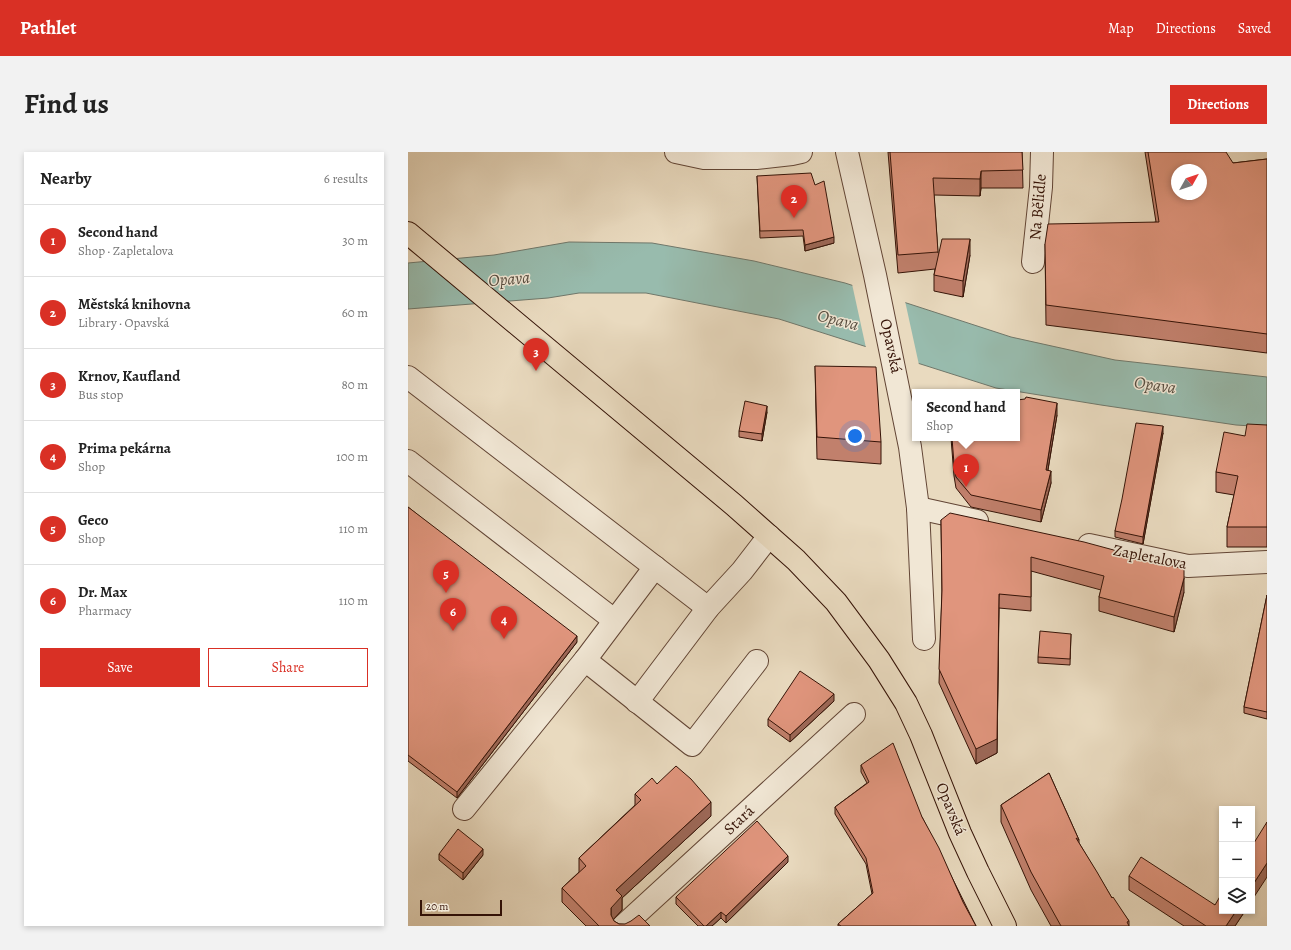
<!DOCTYPE html>
<meta charset="utf-8">
<style>
:root{--surface:#fff;--page:#f2f2f2;--text:#222;--muted:#767676;--line:#e0e0e0;--accent:#d93025}
body{margin:0;font-family:Alegreya,serif;background:var(--page);color:var(--text)}
.controls{position:absolute;right:12px;bottom:12px;display:grid;overflow:hidden;border-radius:0px;box-shadow:0 2px 6px #0003}
.controls button{width:36px;height:36px;display:grid;place-items:center;padding:0;border:0;border-bottom:1px solid var(--line);background:var(--surface);color:var(--text);font:20px sans-serif}
.compass{position:absolute;left:763px;top:12px;width:36px;height:36px;border-radius:50%;background:var(--surface);box-shadow:0 2px 6px #0003;rotate:50deg}
.scale{position:absolute;left:12px;bottom:10px;width:82px;box-sizing:border-box;padding-left:4px;border:2px solid #351307;border-top:0;font-size:11px;line-height:14px;white-space:nowrap;color:#351307;-webkit-text-stroke:3px #f1e7d5;paint-order:stroke}
.you{position:absolute;left:447px;top:284px;width:14px;height:14px;margin:-10px;border:3px solid #fff;border-radius:50%;background:#1a73e8;box-shadow:0 0 0 6px #1a73e833}
.badge{display:grid;place-items:center;width:26px;height:26px;border-radius:50%;background:var(--accent);color:#fff;font-size:13px;font-weight:700}
.pin{position:absolute;translate:-50% -33px;filter:drop-shadow(0 1px 2px #0008)}
.pin::after{content:'';position:absolute;top:21px;width:14px;height:12px;background:inherit;clip-path:polygon(0 0,100% 0,50% 100%)}
.popup{position:absolute;left:504px;top:237px;width:108px;height:52px;box-sizing:border-box;display:grid;place-content:center;border-radius:0px;background:var(--surface);filter:drop-shadow(0 1px 3px #0005);font-size:13px;white-space:nowrap;color:var(--muted)}
.popup b{font-size:15px;color:var(--text)}
.popup::after{content:'';position:absolute;left:50%;top:100%;margin-left:-8px;border:8px solid transparent;border-top-color:var(--surface)}
.list{margin:0;padding:0;list-style:none}
h2{display:flex;justify-content:space-between;align-items:center;height:52px;margin:0;padding:0 16px;font-size:17px}
h2 small{font-size:13px;font-weight:400;color:var(--muted)}
.list li{display:grid;grid-template-columns:26px 1fr auto;gap:12px;align-items:center;box-sizing:border-box;height:72px;padding:0 16px;border-top:1px solid var(--line)}
.list b{display:block;font-size:15px;white-space:nowrap}
.list p{margin:0;font-size:13px;white-space:nowrap;color:var(--muted)}
.list em{font-size:13px;font-style:normal;color:var(--muted)}
.actions{display:flex;gap:8px;padding:12px 16px}
.actions a{flex:1;padding:9px 0;border:1px solid var(--accent);border-radius:0px;text-align:center;font-size:14px;color:var(--accent)}
.actions .main{background:var(--accent);color:#fff}
.icon{flex:none;width:22px;height:22px;fill:none;stroke:currentColor;stroke-width:2;stroke-linecap:round;stroke-linejoin:round}
.map{position:relative;flex:none;width:859px;height:774px;overflow:hidden;border-radius:0px}
header{display:flex;align-items:center;gap:24px;box-sizing:border-box;height:56px;padding:0 20px;background:var(--accent);color:#fff}
header strong{font-size:19px}
nav{display:flex;gap:22px;margin-inline-start:auto;font-size:14px}
.intro{display:flex;align-items:center;justify-content:space-between;box-sizing:border-box;height:96px;padding:0 24px}
h1{margin:0;font-size:28px}
.button{padding:10px 18px;border-radius:0px;background:var(--accent);color:#fff;font-size:14px;font-weight:700}
main{display:flex;gap:24px;padding:0 24px}
aside{flex:1;background:var(--surface);border-radius:0px;box-shadow:0 2px 6px #0003}
.map>svg:first-child{display:block}
.water{fill:#98bbad;stroke:#70786b}
.pier{fill:#e9dabf}
.lines{fill:none;stroke-linecap:round;stroke-linejoin:round}
.minor-casing{stroke:#624535;stroke-width:24}
.major-casing{stroke:#351307;stroke-width:24}
.minor{stroke:#f1e7d5;stroke-width:22}
.major{stroke:#e9dabf;stroke-width:22}
.wall{fill:#c1806c;stroke:#351307}
.shaded-wall{fill:#9d6858;stroke:#351307}
.building{fill:#e0957d;stroke:#351307;fill-rule:evenodd}
.labels{text-anchor:middle;dominant-baseline:central;stroke-width:3;stroke-linejoin:round;paint-order:stroke}
.street-label{font-size:16px;fill:#351307;stroke:#f1e7d5}
.water-label{font-size:17px;font-style:italic;fill:#584e41;stroke:#f1e7d5}
</style>
<header>
<strong>Pathlet</strong>
<nav><a>Map</a><a>Directions</a><a>Saved</a></nav>
</header>
<div class="intro"><h1>Find us</h1><a class="button">Directions</a></div>
<main>
<aside>
<h2>Nearby<small>6 results</small></h2>
<ul class="list">
<li><span class="badge">1</span><div><b>Second hand</b><p>Shop · Zapletalova</p></div><em>30 m</em></li>
<li><span class="badge">2</span><div><b>Městská knihovna</b><p>Library · Opavská</p></div><em>60 m</em></li>
<li><span class="badge">3</span><div><b>Krnov, Kaufland</b><p>Bus stop</p></div><em>80 m</em></li>
<li><span class="badge">4</span><div><b>Prima pekárna</b><p>Shop</p></div><em>100 m</em></li>
<li><span class="badge">5</span><div><b>Geco</b><p>Shop</p></div><em>110 m</em></li>
<li><span class="badge">6</span><div><b>Dr. Max</b><p>Pharmacy</p></div><em>110 m</em></li>
</ul>
<div class="actions"><a class="main">Save</a><a>Share</a></div>
</aside>
<div class="map">
<svg width="859" height="774" viewBox="0 0 859 774">
<rect width="100%" height="100%" fill="#e9dabf"/>
<filter id="stains"><feTurbulence type="fractalNoise" baseFrequency=".005" numOctaves="4"/><feColorMatrix values="0 0 0 0 .2 0 0 0 0 .09 0 0 0 0 .02 0 0 0 .5 -.17"/></filter>
<radialGradient id="worn" r=".72"><stop offset=".6" stop-color="#630" stop-opacity="0"/><stop offset="1" stop-color="#630" stop-opacity=".3"/></radialGradient>
<!-- water -->
<polygon class="water" points="161,90 244,91 346,109 437,131 603,185 707,208 859,225 859,275 828,273 693,253 588,236 371,167 238,141 171,141 140,146 0,157 0,111 86,103"/>
<!-- pier -->
<polygon class="pier" points="444,132 497,149 511,213 458,196"/>
<g class="lines">
<defs>
<g id="minor">
<polyline points="268,0 296,6 348,6 384,2 393,0"/>
<polyline points="439,0 467,123 502,295 510,356 516,487"/>
<polyline points="625,110 633,35 634,0"/>
<polyline points="0,225 300,456"/>
<polyline points="0,309 206,468"/>
<polyline points="510,356 569,369"/>
<polyline points="681,393 780,414 859,410"/>
<polyline points="177,508 284,593 349,509"/>
<polyline points="229,550 300,456 334,419 361,384"/>
<polyline points="56,657 177,508 247,415"/>
<polyline points="215,774 446,562"/>
</g>
<polyline id="major" points="0,81 326,353 388,408 428,450 471,508 498,551 513,583 552,681 570,720 597,774"/>
</defs>
<!-- minor casing -->
<use href="#minor" class="minor-casing"/>
<!-- major casing -->
<use href="#major" class="major-casing"/>
<!-- minor -->
<use href="#minor" class="minor"/>
<!-- major -->
<use href="#major" class="major"/>
</g>
<!-- wall -->
<g class="wall">
<polygon points="480,0 614,0 615,36 573,36 572,44 526,43 530,101 562,103 555,145 526,139 526,123 527,117 490,121"/>
<polygon points="737,0 803,0 825,11 859,7 859,201 638,173 637,92 748,70"/>
<polygon points="349,24 426,91 397,99 395,84 352,86"/>
<polygon points="407,214 473,290 473,312 409,307"/>
<polygon points="359,260 354,289 331,285 331,279"/>
<polygon points="649,263 640,318 643,331 633,370 563,355 548,336 546,324 543,286 609,286"/>
<polygon points="859,273 859,395 819,395 819,375 826,343 808,340 808,320 837,284"/>
<polygon points="755,281 735,392 707,385 707,379"/>
<polygon points="0,355 169,490 49,646 0,609"/>
<polygon points="533,368 776,440 766,480 691,459 691,445 693,438 623,419 623,459 591,456 589,601 568,612 531,531 534,440"/>
<polygon points="859,443 859,567 836,561 836,555"/>
<polygon points="663,482 662,513 630,511 630,505"/>
<polygon points="426,549 382,590 360,574 360,567"/>
<polygon points="453,613 514,665 568,774 430,774 430,772 464,742 458,712 427,662 427,655 459,631 453,620"/>
<polygon points="641,621 671,688 671,691 704,746 721,769 721,774 643,774 623,738 593,670 593,653"/>
<polygon points="249,632 303,664 214,746 214,758 205,768 206,769 211,772 242,774 178,774 154,750 154,736 171,720 171,706 227,653 227,642"/>
<polygon points="31,702 75,703 55,728 31,708"/>
<polygon points="380,710 318,771 313,766 304,774 290,774 268,752 268,745"/>
<polygon points="721,724 807,753 837,759 827,774 776,774 721,738"/>
</g>
<!-- shaded-wall -->
<g class="shaded-wall">
<polygon points="573,19 573,36 572,44 572,27"/>
<polygon points="426,85 426,91 397,99 397,93"/>
<polygon points="562,87 562,103 555,145 555,129"/>
<polygon points="649,251 649,263 638,329 638,318"/>
<polygon points="359,254 359,260 354,289 354,282"/>
<polygon points="755,274 755,281 735,392 735,385"/>
<polygon points="643,319 643,331 633,370 633,358"/>
<polygon points="776,426 776,440 766,480 766,465"/>
<polygon points="591,442 589,601 568,612 568,597"/>
<polygon points="169,484 169,490 49,646 49,640"/>
<polygon points="426,542 426,549 382,590 382,583"/>
<polygon points="303,650 303,664 214,746 214,758 203,770 203,756 208,738"/>
<polygon points="75,697 75,703 55,728 55,721"/>
<polygon points="380,704 380,710 318,771 318,764"/>
<polygon points="859,711 859,725 844,748 844,734"/>
<polygon points="828,759 837,759 827,774 818,774"/>
<polygon points="313,760 313,766 304,774 298,774"/>
</g>
<!-- building -->
<g class="building">
<polygon points="482,0 614,0 615,18 573,19 572,27 525,26 530,100 490,103"/>
<path d="M740 0H818L825 11 859 7V182L638 153 637 92 640 72 751 70ZM769 18H793V42H769Z"/>
<polygon points="403,21 407,33 416,29 426,85 397,93 395,78 352,79 349,24"/>
<polygon points="534,87 562,87 555,129 526,123"/>
<polygon points="407,214 468,215 473,290 409,285"/>
<polygon points="618,245 649,251 638,318 643,319 633,358 563,343 548,325 546,312 544,286 609,286 609,248 617,247"/>
<polygon points="337,249 359,254 354,282 331,279"/>
<polygon points="728,271 755,274 735,385 707,379 714,347"/>
<polygon points="839,272 859,273 859,375 819,375 830,324 808,320 816,280 837,284"/>
<polygon points="0,355 169,484 49,640 0,603"/>
<polygon points="542,361 676,390 776,417 776,426 766,465 691,445 696,424 623,405 623,445 591,442 589,587 568,597 531,517 534,438 533,368"/>
<polygon points="859,443 859,560 836,555"/>
<polygon points="632,479 663,482 662,507 630,505"/>
<polygon points="392,519 426,542 382,583 360,567"/>
<polygon points="485,591 514,665 531,696 555,750 568,774 433,774 430,772 465,741 458,706 427,655 461,630 453,613"/>
<polygon points="268,614 283,627 303,650 208,738 214,744 203,756 203,763 206,769 211,772 217,772 223,769 231,763 242,774 191,774 154,736 178,714 171,706 233,648 227,642 244,626 249,632"/>
<polygon points="641,621 671,688 668,686 689,720 704,746 705,745 721,769 719,770 721,774 653,774 623,720 593,653"/>
<polygon points="349,669 380,704 318,764 313,760 298,774 296,774 268,745"/>
<polygon points="859,670 859,711 844,734 844,694"/>
<polygon points="50,677 75,697 55,721 31,702"/>
<polygon points="733,705 807,753 814,741 814,759 828,759 818,774 798,774 721,724"/>
</g>
<g class="labels">
<!-- street labels -->
<g class="street-label">
<text transform="translate(630 55) rotate(-85)">Na Bělidle</text>
<text transform="translate(483 194) rotate(78)">Opavská</text>
<text transform="translate(742 405) rotate(11)">Zapletalova</text>
<text transform="translate(543 657) rotate(68)">Opavská</text>
<text transform="translate(331 668) rotate(-43)">Stará</text>
</g>
<!-- water labels -->
<g class="water-label">
<text transform="translate(101 127) rotate(-5)">Opava</text>
<text transform="translate(430 168) rotate(14)">Opava</text>
<text transform="translate(747 233) rotate(8)">Opava</text>
</g>
</g>
<rect width="100%" height="100%" filter="url(#stains)"/>
<rect width="100%" height="100%" fill="url(#worn)"/>
</svg>
<div class="controls">
<button>+</button>
<button>−</button>
<button><svg class="icon" aria-label="layers" viewBox="0 0 24 24"><path d="M12 4l9 5-9 5-9-5zM3 14l9 5 9-5"/></svg></button>
</div>
<svg class="compass" viewBox="-18 -18 36 36"><path d="M0-13l5 13h-10z" fill="#e53935"/><path d="M0 13l5-13h-10z" fill="#767676"/></svg>
<div class="scale">20 m</div>
<div class="you"></div>
<div class="pin badge" style="left:558px;top:335px">1</div>
<div class="popup"><b>Second hand</b>Shop</div>
<div class="pin badge" style="left:386px;top:66px">2</div>
<div class="pin badge" style="left:128px;top:219px">3</div>
<div class="pin badge" style="left:96px;top:487px">4</div>
<div class="pin badge" style="left:38px;top:441px">5</div>
<div class="pin badge" style="left:45px;top:479px">6</div>
</div>
</main>
